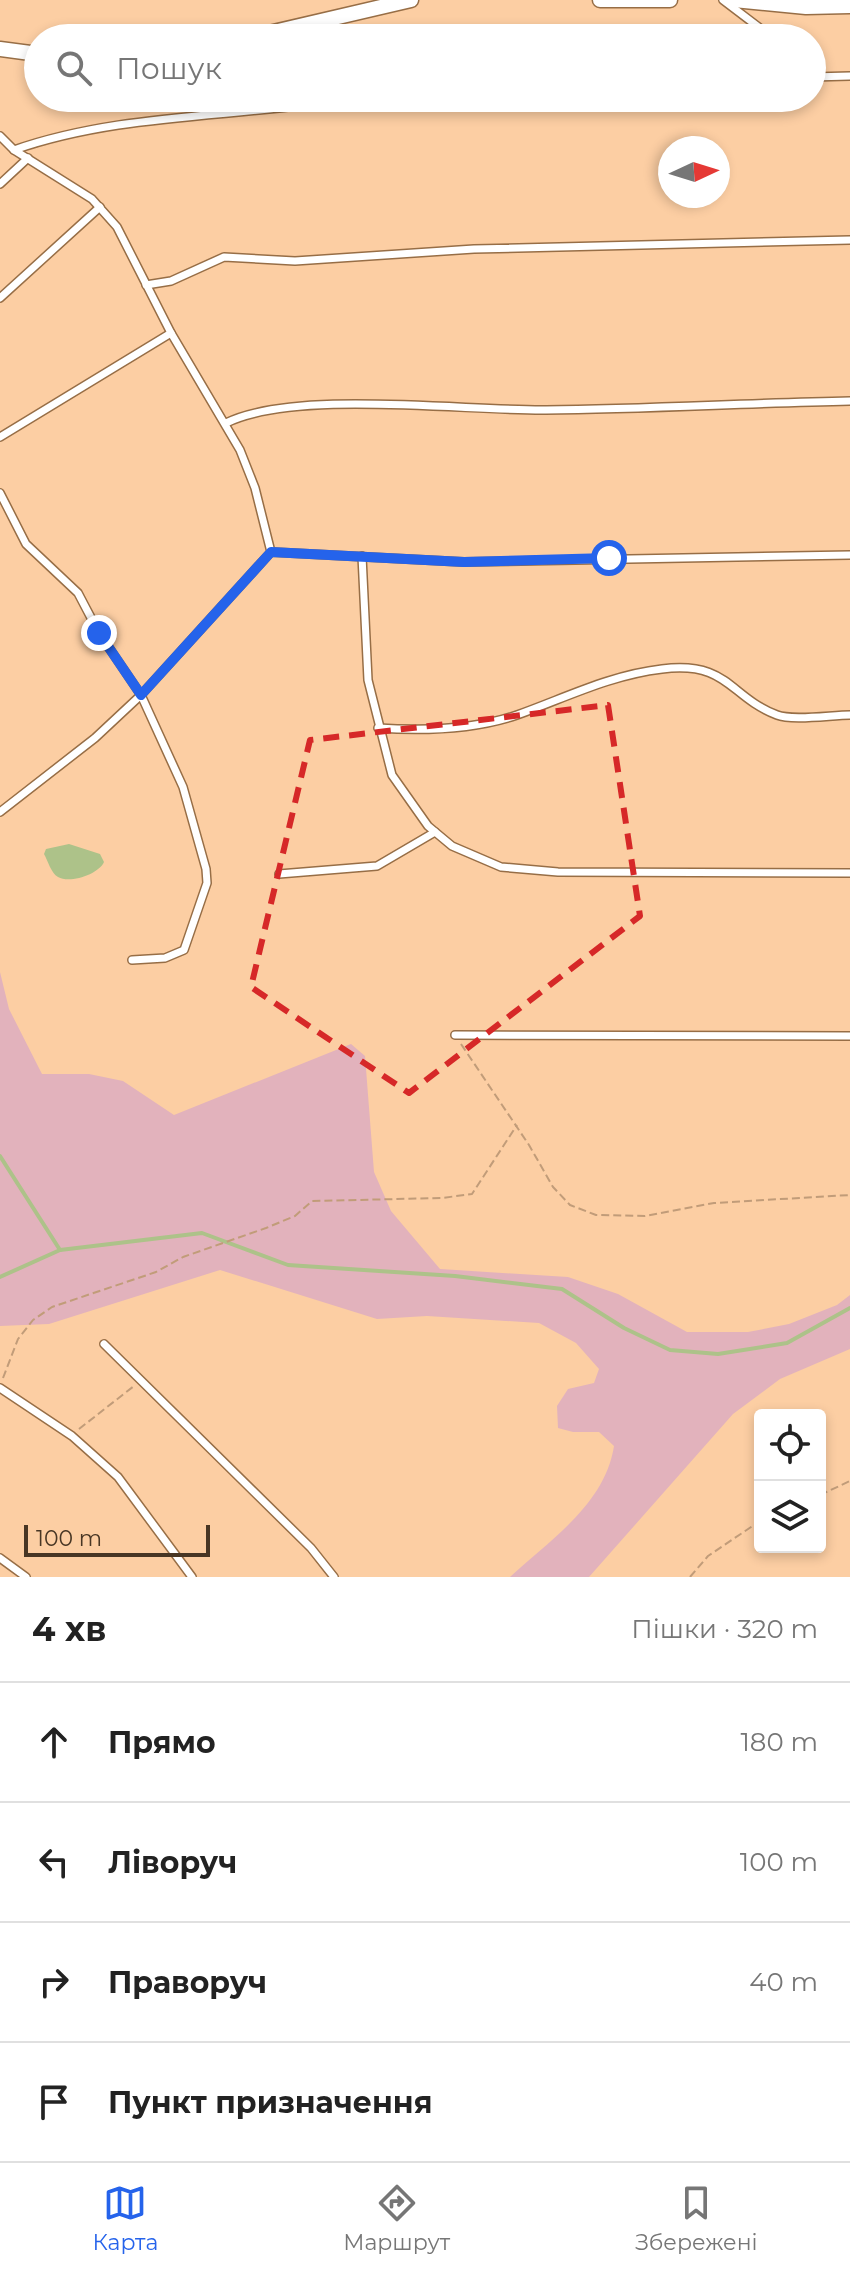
<!DOCTYPE html>
<html lang="uk">
<meta charset="utf-8">
<style>
:root{--surface:#fff;--page:#f6f6f6;--text:#222;--muted:#767676;--line:#e0e0e0;--accent:#2563eb}
body{margin:0;font-family:Montserrat,sans-serif;background:var(--page);color:var(--text)}
.controls{position:absolute;right:24px;bottom:24px;display:grid;overflow:hidden;border-radius:8px;box-shadow:0 4px 12px #0003}
.controls button{width:72px;height:72px;display:grid;place-items:center;padding:0;border:0;border-bottom:2px solid var(--line);background:var(--surface);color:var(--text);font:40px sans-serif}
.compass{position:absolute;left:658px;top:136px;width:72px;height:72px;border-radius:50%;background:var(--surface);box-shadow:0 4px 12px #0003;rotate:86deg}
.scale{position:absolute;left:24px;bottom:20px;width:186px;box-sizing:border-box;padding-left:8px;border:4px solid #483624;border-top:0;font-size:22px;line-height:28px;white-space:nowrap;color:#483624;-webkit-text-stroke:6px #fccea3;paint-order:stroke}
.stop{position:absolute;width:24px;height:24px;margin:-18px;border:6px solid #2563eb;border-radius:50%;background:#fff}
.stop.end{background:#2563eb;border-color:#fff;box-shadow:0 2px 8px #0008}
.list{margin:0;padding:0;list-style:none}
h2{display:flex;justify-content:space-between;align-items:center;height:104px;margin:0;padding:0 32px;font-size:34px}
h2 small{font-size:26px;font-weight:400;color:var(--muted)}
.list li{display:grid;grid-template-columns:52px 1fr auto;gap:24px;align-items:center;box-sizing:border-box;height:120px;padding:0 32px;border-top:2px solid var(--line)}
.list b{display:block;font-size:30px;white-space:nowrap}
.list em{font-size:26px;font-style:normal;color:var(--muted)}
.icon{flex:none;width:44px;height:44px;fill:none;stroke:currentColor;stroke-width:2;stroke-linecap:round;stroke-linejoin:round}
.map{position:relative;flex:none;width:850px;height:1577px;overflow:hidden}
.search{position:absolute;background:var(--surface);box-shadow:0 4px 12px #0003;left:24px;right:24px;top:24px;height:88px;display:flex;align-items:center;gap:20px;box-sizing:border-box;padding:0 28px;border-radius:44px;color:var(--muted);font-size:30px}
.sheet{height:584px;background:var(--surface)}
nav{display:flex;justify-content:space-around;align-items:center;box-sizing:border-box;height:112px;border-top:2px solid var(--line);background:var(--surface);font-size:22px;color:var(--muted)}
nav a{display:grid;justify-items:center;gap:4px}
nav .on{color:var(--accent)}
.map>svg:first-child{display:block}
.green{fill:#e2b2bc}
.water{fill:#adc289}
.lines{fill:none;stroke-linecap:round;stroke-linejoin:round}
.stream{stroke:#adc289;stroke-width:4}
.service-casing{stroke:#976e46;stroke-width:10}
.minor-casing{stroke:#976e46;stroke-width:17}
.path{stroke:#c19c79;stroke-width:2;stroke-dasharray:8 4;stroke-linecap:butt}
.service{stroke:#fff;stroke-width:7}
.minor{stroke:#fff;stroke-width:14}
.route{stroke:#2563eb;stroke-width:10}
.marked{fill:none;stroke:#d62828;stroke-width:6;stroke-dasharray:16 10;stroke-linejoin:round}
</style>
<div class="map">
<svg width="850" height="1577" viewBox="0 0 850 1577">
<rect width="100%" height="100%" fill="#fccea3"/>
<!-- green -->
<path class="green" d="M0 972 9 1009 42 1074H89L123 1081 174 1115 351 1044 365 1056 374 1172 391 1211 440 1269 568 1277 618 1294 687 1332H748L789 1324 837 1305 850 1295V1349L780 1379 733 1414 589 1577H510C551 1539 605 1504 614 1446L599 1432H573L558 1428 557 1406 568 1389 594 1383 599 1369 576 1343 539 1323 427 1316 377 1319 220 1270 49 1324 0 1326Z"/>
<!-- water -->
<path class="water" d="M69 844 100 854 104 862C99 874 70 884 58 877 51 873 48 861 44 854L46 849Z"/>
<g class="lines">
<!-- stream -->
<g class="stream">
<polyline points="0,1156 60,1250"/>
<polyline points="0,1277 60,1250 202,1233 288,1265 455,1276 562,1289 624,1328 670,1350 718,1354 787,1343 850,1308"/>
</g>
<defs>
<g id="service">
<polyline points="723,0 773,38"/>
<polyline points="812,77 850,76"/>
<polyline points="0,136 14,150 92,199 117,227 171,333 240,450 255,488 271,552 141,695 183,787 206,869 207,883 184,950 165,958 132,960"/>
<path d="M14 150C122 112 241 118 352 98"/>
<polyline points="0,184 28,158"/>
<polyline points="146,285 171,281 224,257 295,261 474,249 850,240"/>
<polyline points="0,298 100,207"/>
<path d="M226 423C295 389 465 411 546 410 647 409 749 403 850 401"/>
<polyline points="0,437 171,333"/>
<polyline points="0,493 26,544 78,593 99,633 141,695 95,738 0,812"/>
<polyline points="271,552 464,562 850,555"/>
<polyline points="362,556 368,680 392,775 428,826 452,846 501,867 558,872 850,873"/>
<path d="M378 728C423 731 473 730 517 715 565 698 610 675 662 669 729 661 728 696 777 715 792 721 832 715 850 715"/>
<polyline points="279,874 377,866 435,832"/>
<polyline points="455,1035 850,1036"/>
<polyline points="104,1344 311,1548 334,1577"/>
<polyline points="0,1388 72,1436 118,1477 192,1577"/>
<polyline points="0,1558 26,1577"/>
</g>
<g id="minor">
<polyline points="600,0 670,0"/>
<polyline points="734,0 806,7 850,6"/>
<polyline points="248,38 411,0"/>
<polyline points="0,49 38,54"/>
</g>
</defs>
<!-- service casing -->
<use href="#service" class="service-casing"/>
<!-- minor casing -->
<use href="#minor" class="minor-casing"/>
<!-- path -->
<g class="path">
<polyline points="461,1044 529,1145 553,1187 570,1205 596,1215 645,1216 714,1203 850,1195"/>
<polyline points="3,1378 18,1339 33,1320 52,1307 156,1272 183,1257 266,1228 295,1216 312,1201 442,1198 472,1194 517,1125"/>
<polyline points="79,1429 134,1386"/>
<polyline points="820,1495 850,1481"/>
<polyline points="690,1577 708,1556 760,1521"/>
</g>
<!-- service -->
<use href="#service" class="service"/>
<!-- minor -->
<use href="#minor" class="minor"/>
</g>
<g class="lines">
<!-- route -->
<polyline class="route" points="99,633 141,695 271,552 464,562 609,558"/>
</g>
<!-- marked area -->
<path class="marked" d="M608 705 640 916 409 1093 251 987 310 740Z"/>
</svg>
<div class="controls">
<button><svg class="icon" aria-label="locate" viewBox="0 0 24 24"><circle cx="12" cy="12" r="6"/><path d="M12 2v4M12 18v4M2 12h4M18 12h4"/></svg></button>
<button><svg class="icon" aria-label="layers" viewBox="0 0 24 24"><path d="M12 4l9 5-9 5-9-5zM3 14l9 5 9-5"/></svg></button>
</div>
<svg class="compass" viewBox="-18 -18 36 36"><path d="M0-13l5 13h-10z" fill="#e53935"/><path d="M0 13l5-13h-10z" fill="#767676"/></svg>
<div class="scale">100 m</div>
<div class="stop" style="left:609px;top:558px"></div>
<div class="stop end" style="left:99px;top:633px"></div>
<div class="search"><svg class="icon" aria-label="search" viewBox="0 0 24 24"><circle cx="10" cy="10" r="6"/><path d="M15 15l6 6"/></svg>Пошук</div>
</div>
<section class="sheet">
<h2>4 хв<small>Пішки · 320 m</small></h2>
<ul class="list">
<li><svg class="icon" aria-label="ahead" viewBox="0 0 24 24"><path d="M12 20V5M6 11l6-6 6 6"/></svg><div><b>Прямо</b></div><em>180 m</em></li>
<li><svg class="icon" aria-label="left" viewBox="0 0 24 24"><path d="M17 20v-9H6M10 6l-5 5 5 5"/></svg><div><b>Ліворуч</b></div><em>100 m</em></li>
<li><svg class="icon" aria-label="right" viewBox="0 0 24 24"><path d="M7 20v-9h11M14 6l5 5-5 5"/></svg><div><b>Праворуч</b></div><em>40 m</em></li>
<li><svg class="icon" aria-label="arrive" viewBox="0 0 24 24"><path d="M6 21V4h12l-3 4 3 4H6"/></svg><div><b>Пункт призначення</b></div></li>
</ul>
</section>
<nav>
<a class="on"><svg class="icon" aria-label="map" viewBox="0 0 24 24"><path d="M3 6l6-2 6 2 6-2v14l-6 2-6-2-6 2zM9 4v14M15 6v14"/></svg>Карта</a>
<a><svg class="icon" aria-label="directions" viewBox="0 0 24 24"><path d="M12 3l9 9-9 9-9-9zM9 14v-3h6M13 9l2 2-2 2"/></svg>Маршрут</a>
<a><svg class="icon" aria-label="saved" viewBox="0 0 24 24"><path d="M7 4h10v16l-5-4-5 4z"/></svg>Збережені</a>
</nav>
